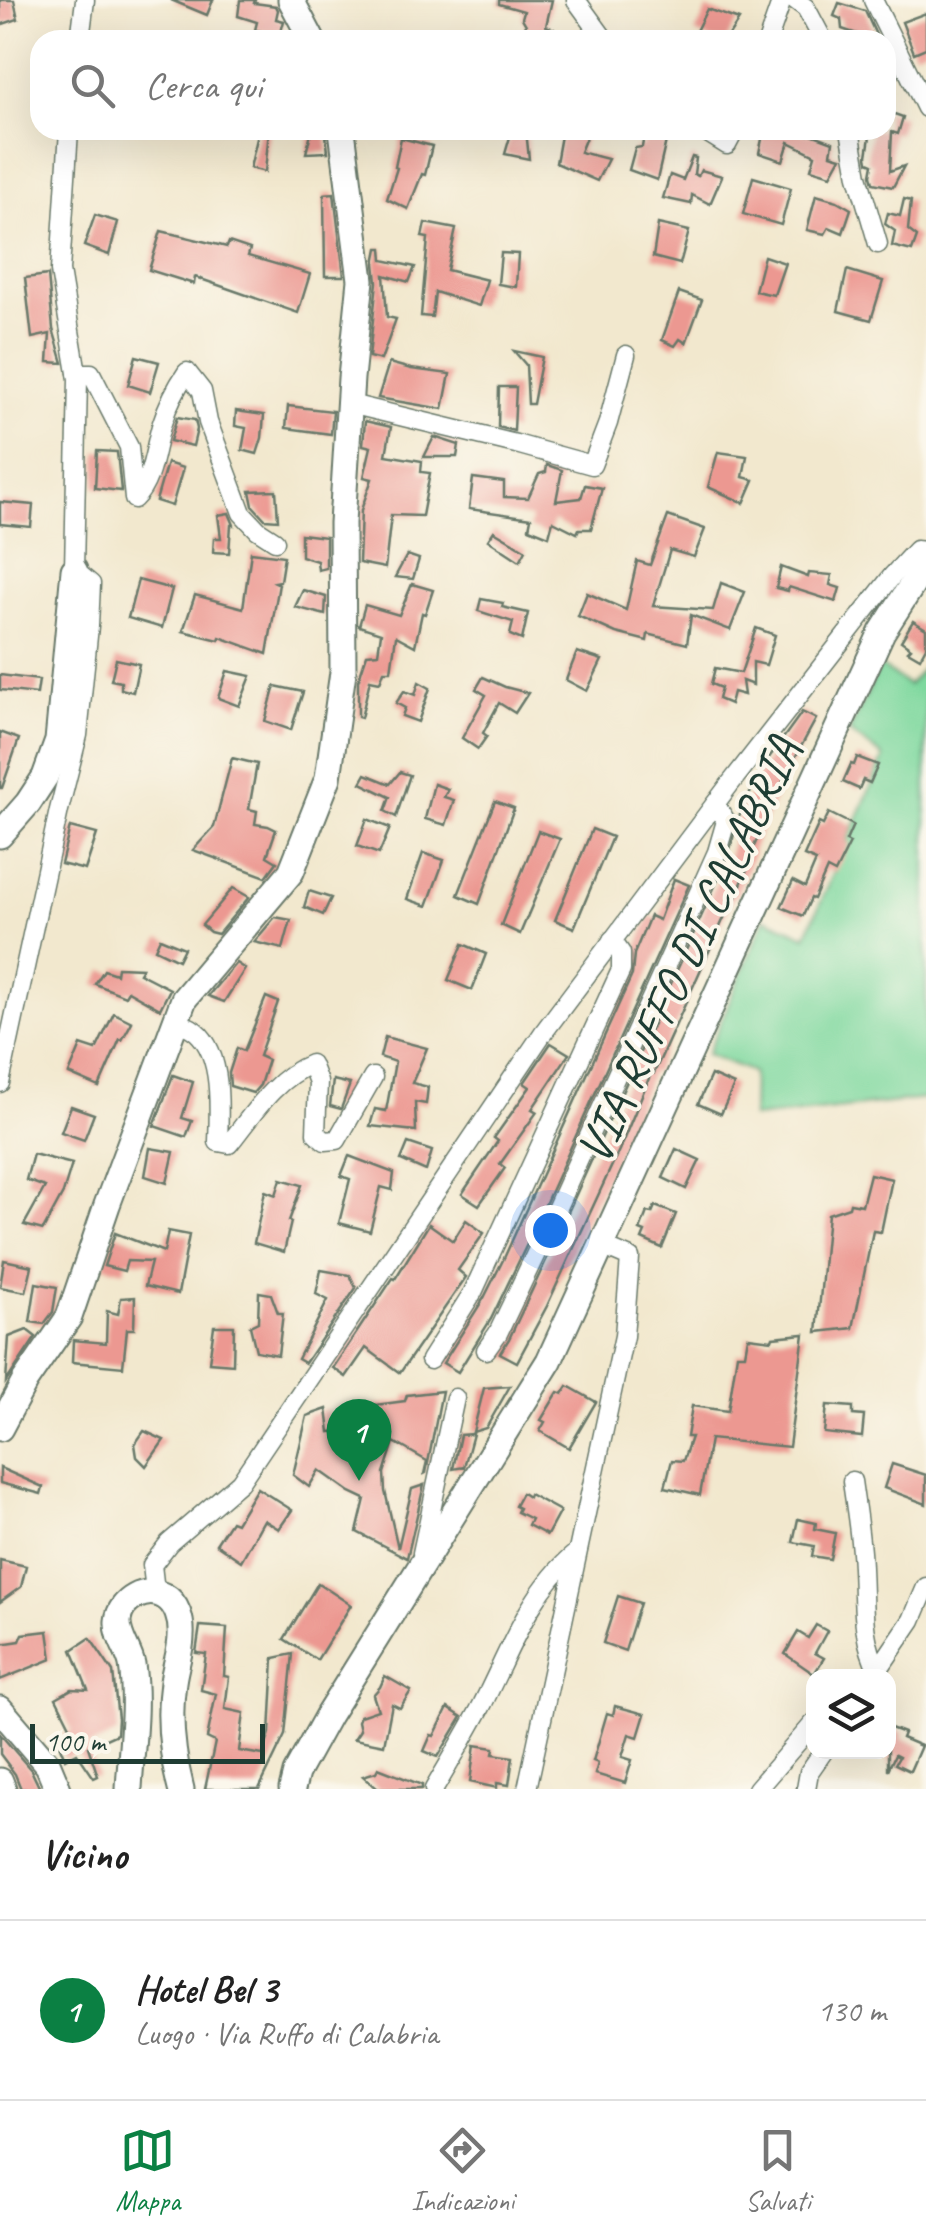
<!DOCTYPE html>
<html lang="it">
<meta charset="utf-8">
<style>
:root{--surface:#fff;--page:#f2f2f2;--text:#222;--muted:#767676;--line:#e0e0e0;--accent:#0b8043}
body{margin:0;font-family:Caveat,sans-serif;background:var(--page);color:var(--text)}
.controls{position:absolute;right:30px;bottom:30px;display:grid;overflow:hidden;border-radius:20px;box-shadow:0 10px 40px #0002}
.controls button{width:90px;height:90px;display:grid;place-items:center;padding:0;border:0;border-bottom:2px solid var(--line);background:var(--surface);color:var(--text);font:50px sans-serif}
.scale{position:absolute;left:30px;bottom:25px;width:235px;box-sizing:border-box;padding-left:10px;border:5px solid #1f3d34;border-top:0;font-size:28px;line-height:35px;white-space:nowrap;color:#1f3d34;-webkit-text-stroke:8px #fbf7ec;paint-order:stroke}
.you{position:absolute;left:550px;top:1230px;width:35px;height:35px;margin:-25px;border:8px solid #fff;border-radius:50%;background:#1a73e8;box-shadow:0 0 0 15px #1a73e833}
.badge{display:grid;place-items:center;width:65px;height:65px;border-radius:50%;background:var(--accent);color:#fff;font-size:32px;font-weight:700}
.pin{position:absolute;translate:-50% -82px;filter:drop-shadow(0 2px 5px #0008)}
.pin::after{content:'';position:absolute;top:52px;width:35px;height:30px;background:inherit;clip-path:polygon(0 0,100% 0,50% 100%)}
.list{margin:0;padding:0;list-style:none}
h2{display:flex;justify-content:space-between;align-items:center;height:130px;margin:0;padding:0 40px;font-size:42px}
h2 small{font-size:32px;font-weight:400;color:var(--muted)}
.list li{display:grid;grid-template-columns:65px 1fr auto;gap:30px;align-items:center;box-sizing:border-box;height:180px;padding:0 40px;border-top:2px solid var(--line)}
.list b{display:block;font-size:38px;white-space:nowrap}
.list p{margin:0;font-size:32px;white-space:nowrap;color:var(--muted)}
.list em{font-size:32px;font-style:normal;color:var(--muted)}
.icon{flex:none;width:55px;height:55px;fill:none;stroke:currentColor;stroke-width:2;stroke-linecap:round;stroke-linejoin:round}
.map{position:relative;flex:none;width:926px;height:1789px;overflow:hidden}
.search{position:absolute;background:var(--surface);box-shadow:0 10px 40px #0002;left:30px;right:30px;top:30px;height:110px;display:flex;align-items:center;gap:25px;box-sizing:border-box;padding:0 35px;border-radius:30px;color:var(--muted);font-size:38px}
.sheet{height:310px;background:var(--surface)}
nav{display:flex;justify-content:space-around;align-items:center;box-sizing:border-box;height:140px;border-top:2px solid var(--line);background:var(--surface);font-size:28px;color:var(--muted)}
nav a{display:grid;justify-items:center;gap:5px}
nav .on{color:var(--accent)}
.map>svg:first-child{display:block}
.green{fill:#7ed89e;stroke:#4e8a69;stroke-width:2.5}
.building{fill:#ec9891}
.lines{fill:none;stroke-linecap:round;stroke-linejoin:round}
.street-casing{stroke:#69796a;stroke-width:21}
.secondary-casing{stroke:#69796a;stroke-width:29}
.street{stroke:#fff;stroke-width:18}
.secondary{stroke:#fff;stroke-width:25}
.labels{text-anchor:middle;dominant-baseline:central;stroke-width:8;stroke-linejoin:round;paint-order:stroke}
.street-label{font-size:50px;fill:#1f3d34;stroke:#fbf7ec}
</style>
<div class="map">
<svg width="926" height="1789" viewBox="0 0 926 1789">
<rect width="100%" height="100%" fill="#fbf7ec"/>
<filter id="ink" filterUnits="userSpaceOnUse"><feTurbulence type="fractalNoise" baseFrequency=".01" numOctaves="2"/><feDisplacementMap in="SourceGraphic" scale="20" xChannelSelector="R" yChannelSelector="G"/><feConvolveMatrix kernelMatrix="1 2 1 2 8 2 1 2 1" color-interpolation-filters="sRGB"/></filter>
<filter id="wash" filterUnits="userSpaceOnUse"><feTurbulence type="fractalNoise" baseFrequency=".0048" numOctaves="4" result="noise"/><feDisplacementMap in="SourceGraphic" scale="40" xChannelSelector="R" yChannelSelector="G"/><feGaussianBlur stdDeviation="2.25" result="paint"/><feColorMatrix in="noise" values="0 0 0 0 0 0 0 0 0 0 0 0 0 0 0 0 0 1.4 0 .05"/><feComposite in="paint" operator="in"/></filter>
<g filter="url(#wash)">
<rect width="100%" height="100%" fill="#f2e8ce"/>
<!-- green -->
<polygon class="green" points="880,666 908,685 926,666 926,1099 752,1118 753,1072 707,1054 765,918 806,936 884,757 849,732"/>
<g id="blocks">
<!-- building -->
<g class="building">
<polygon points="0,0 14,0 18,19 0,25"/>
<polygon points="171,0 213,0 207,15"/>
<polygon points="240,0 255,0 254,3 276,6 278,10 276,19 284,21 280,35 255,30 257,22 238,16"/>
<polygon points="499,0 552,0 546,26 554,29 550,40 521,40 526,25 522,18 524,11 499,4"/>
<polygon points="839,3 865,11 876,35 875,40 842,29 841,19 834,16"/>
<polygon points="707,9 739,20 726,40 711,40 695,33"/>
<polygon points="926,13 926,48 914,53 902,22"/>
<polygon points="886,111 903,117 898,134 892,132 890,171 904,166 893,187 873,183 871,175 873,164 868,162 867,156 871,130 886,130"/>
<polygon points="259,130 269,130 265,172 250,168"/>
<polygon points="512,130 526,130 529,159 505,154"/>
<polygon points="562,130 589,130 580,152 608,159 597,181 556,163"/>
<polygon points="645,130 668,132 657,180 629,170 635,148 642,147"/>
<polygon points="764,130 793,130 808,135 809,133 833,142 831,154 841,157 831,175 811,169 815,155 789,142 783,161 759,153"/>
<polygon points="311,133 326,135 328,152 306,153"/>
<polygon points="401,138 432,146 425,175 422,174 408,209 387,199 397,168 395,167"/>
<polygon points="692,157 696,158 694,174 698,176 701,170 722,176 710,204 692,195 691,204 663,198 670,175 683,180"/>
<polygon points="753,177 791,188 781,225 743,214"/>
<polygon points="334,193 344,276 325,276 324,194"/>
<polygon points="816,195 837,201 851,209 843,233 829,227 825,234 807,230"/>
<polygon points="904,199 911,201 908,230 917,237 912,251 892,246 895,231 885,224 888,213 900,216"/>
<polygon points="95,215 118,222 109,255 84,246"/>
<polygon points="425,223 456,229 447,270 487,280 479,306 435,292 432,317 421,316 428,238 422,237"/>
<polygon points="658,224 689,231 680,264 653,257"/>
<polygon points="161,231 227,247 229,242 250,249 248,256 310,274 298,313 195,277 194,284 149,270"/>
<polygon points="378,248 382,248 383,260 415,267 409,282 384,275 387,317 396,319 381,360 369,357 377,282 375,263"/>
<polygon points="501,253 518,254 516,287 498,284"/>
<polygon points="764,256 785,263 774,295 755,291"/>
<polygon points="847,270 883,281 871,320 838,311"/>
<polygon points="48,275 53,329 63,363 48,362 50,334 32,338 25,278"/>
<polygon points="679,292 702,300 686,343 680,339 675,346 662,340"/>
<polygon points="514,351 542,357 533,404 528,404 526,365"/>
<polygon points="136,356 159,362 150,392 128,385"/>
<polygon points="389,363 411,369 450,374 443,409 378,398"/>
<polygon points="499,387 516,387 514,431 498,427"/>
<polygon points="288,406 333,411 331,434 286,428"/>
<polygon points="236,411 264,415 262,438 257,454 242,450 246,428 235,426"/>
<polygon points="177,417 195,420 197,429 193,446 170,441"/>
<polygon points="365,421 391,427 386,455 422,461 421,472 430,473 422,516 391,515 385,568 359,563 361,510 372,479 364,477 371,447 363,445"/>
<polygon points="434,437 459,445 457,457 424,457"/>
<polygon points="97,451 117,452 121,491 95,488"/>
<polygon points="718,452 747,456 743,477 754,480 744,503 708,487"/>
<polygon points="167,463 183,468 172,506 156,501"/>
<polygon points="547,465 562,470 556,501 581,498 585,485 602,488 591,529 579,529 577,533 553,521 549,536 529,528 531,518 469,509 473,478 504,482 504,497 528,498 539,474 546,472"/>
<polygon points="276,490 278,520 265,519 253,506 250,491"/>
<polygon points="0,502 33,505 31,527 0,524"/>
<polygon points="229,513 234,525 231,525 229,553 213,552 214,538 221,538 218,515"/>
<polygon points="668,516 705,529 694,557 670,550 653,606 713,610 721,583 745,592 730,630 691,615 687,644 648,634 647,641 616,633 578,616 587,593 626,610 637,561 650,565"/>
<polygon points="494,531 526,550 520,561 488,540"/>
<polygon points="301,534 326,537 326,568 318,570 317,561 301,556"/>
<polygon points="251,552 284,556 280,581 275,582 279,584 267,654 220,637 219,640 183,631 195,595 243,608"/>
<polygon points="407,555 419,559 413,579 395,577"/>
<polygon points="781,567 808,577 809,573 832,575 830,585 840,588 836,602 789,587 788,591 776,588"/>
<polygon points="138,580 172,589 162,628 128,618"/>
<polygon points="412,584 433,590 425,614 422,613 415,646 396,636 391,671 384,671 380,682 370,680 361,718 358,717 358,681 367,654 378,653 381,633 359,626 365,605 399,615"/>
<polygon points="303,590 326,597 325,615 295,607"/>
<polygon points="481,599 503,603 502,607 528,613 522,640 510,635 513,622 478,611"/>
<polygon points="913,621 926,629 926,647 920,658 908,651 911,648 901,641"/>
<polygon points="756,628 775,635 766,665 753,662 753,685 742,681 744,695 733,692 730,704 718,699 721,688 711,684 715,668 741,673"/>
<polygon points="577,652 602,660 587,691 566,680"/>
<polygon points="116,659 139,664 133,692 121,689 121,682 111,680"/>
<polygon points="227,671 251,676 239,706 218,698"/>
<polygon points="0,675 39,680 37,694 0,690"/>
<polygon points="483,677 505,687 528,693 515,713 499,703 483,733 487,736 478,749 462,738 486,695 476,689"/>
<polygon points="419,682 430,688 418,722 402,716 405,708 396,703 404,691 415,695"/>
<polygon points="275,686 303,692 291,730 265,721"/>
<polygon points="802,712 816,719 785,776 752,851 754,852 736,897 734,896 654,1073 652,1071 620,1148 547,1306 517,1362 500,1353 509,1339 551,1250 728,857 738,819 763,766"/>
<polygon points="0,732 19,739 2,788 0,788"/>
<polygon points="857,757 878,765 870,783 863,780 859,789 843,782 851,764 854,765"/>
<polygon points="232,758 257,764 249,809 257,811 255,824 268,826 276,830 267,856 277,862 266,877 193,850 214,827"/>
<polygon points="400,772 410,775 396,817 385,811 390,797 361,783 366,774 390,784"/>
<polygon points="434,784 448,789 444,797 454,800 446,825 425,819"/>
<polygon points="495,801 514,808 479,904 458,895"/>
<polygon points="829,813 853,825 846,841 850,843 835,873 827,869 814,899 811,898 803,916 781,907 793,881 805,887 816,861 804,856 819,823 823,825"/>
<polygon points="367,819 390,828 379,854 357,846"/>
<polygon points="70,827 97,834 85,870 61,864"/>
<polygon points="592,829 612,837 574,928 555,920"/>
<polygon points="538,831 560,839 520,934 501,925"/>
<polygon points="423,853 444,860 427,906 407,899"/>
<polygon points="674,879 689,885 529,1240 491,1319 458,1372 443,1363 484,1298 505,1256 632,975 634,954 650,916 659,920"/>
<polygon points="233,888 249,897 218,934 210,932 202,925"/>
<polygon points="309,891 331,898 323,915 304,907"/>
<polygon points="275,917 291,920 283,949 254,942"/>
<polygon points="160,938 184,948 178,960 155,949"/>
<polygon points="463,944 486,954 472,990 448,980"/>
<polygon points="236,963 245,969 224,1002 208,996"/>
<polygon points="117,967 142,968 139,973 170,989 160,1009 128,991 125,996 95,984 104,970 116,974"/>
<polygon points="266,997 278,1002 259,1056 268,1060 260,1085 253,1093 230,1086 229,1073 237,1048 244,1051"/>
<polygon points="114,1013 132,1022 122,1040 120,1039 99,1087 69,1074 81,1045 96,1050"/>
<polygon points="385,1037 427,1048 412,1083 428,1087 426,1104 415,1102 416,1131 370,1126 375,1109 386,1111 395,1062 380,1057"/>
<polygon points="551,1043 569,1054 532,1109 537,1112 500,1164 505,1168 479,1205 462,1194 498,1141 494,1138 530,1087 524,1083"/>
<polygon points="173,1075 193,1082 182,1118 192,1121 186,1137 154,1126"/>
<polygon points="711,1075 734,1085 721,1114 698,1104"/>
<polygon points="333,1080 350,1084 341,1109 330,1106"/>
<polygon points="71,1106 94,1114 84,1140 61,1132"/>
<polygon points="408,1143 432,1151 426,1171 401,1160"/>
<polygon points="150,1148 174,1152 167,1183 145,1176"/>
<polygon points="676,1149 700,1160 686,1189 663,1178"/>
<polygon points="33,1154 72,1164 63,1193 43,1230 24,1225 45,1187 26,1180"/>
<polygon points="349,1156 394,1173 392,1190 381,1187 370,1231 339,1223 350,1179 341,1176"/>
<polygon points="870,1174 892,1179 881,1232 873,1231 853,1328 817,1332 828,1214 849,1207 850,1203 862,1205"/>
<polygon points="281,1179 302,1185 289,1221 291,1222 284,1252 254,1243 265,1191 276,1195"/>
<polygon points="655,1206 676,1214 662,1248 642,1239 645,1232 640,1230 647,1212 652,1213"/>
<polygon points="466,1220 484,1233 458,1270 466,1277 400,1373 366,1348 346,1377 333,1368 393,1278 395,1279 429,1224 453,1241"/>
<polygon points="168,1231 189,1235 178,1294 145,1286 151,1262 127,1261 124,1271 104,1266 115,1233 164,1252"/>
<polygon points="4,1260 32,1266 26,1292 0,1287"/>
<polygon points="321,1270 350,1275 356,1288 305,1363 298,1359 328,1300 316,1294"/>
<polygon points="36,1283 57,1287 53,1312 44,1324 30,1322"/>
<polygon points="259,1292 271,1294 278,1313 283,1313 278,1355 256,1351 250,1326 258,1322"/>
<polygon points="135,1297 134,1329 127,1329 123,1367 72,1362 73,1340 106,1343 107,1311 118,1314 121,1298"/>
<polygon points="214,1326 234,1326 233,1364 209,1362"/>
<polygon points="27,1330 36,1337 6,1382 9,1337"/>
<polygon points="804,1334 789,1447 710,1439 700,1495 665,1487 672,1460 683,1461 691,1437 687,1437 692,1406 728,1411 737,1354 745,1354 748,1337 772,1340 773,1337"/>
<polygon points="510,1386 486,1428 473,1432 484,1388"/>
<polygon points="568,1386 596,1402 569,1448 540,1431 545,1422 541,1420 558,1392 563,1394"/>
<polygon points="442,1391 426,1473 424,1474 427,1461 394,1442 384,1473 385,1491 398,1548 412,1489 424,1485 407,1558 357,1532 365,1499 350,1492 319,1470 309,1487 293,1475 307,1416 327,1409 330,1432 364,1428 360,1407 405,1401 407,1395"/>
<polygon points="827,1405 853,1407 853,1415 864,1416 862,1437 824,1433"/>
<polygon points="144,1431 164,1440 146,1466 137,1457 135,1444"/>
<polygon points="473,1434 464,1467 453,1469 460,1435"/>
<polygon points="892,1464 926,1475 926,1504 884,1488"/>
<polygon points="0,1468 43,1487 41,1494 0,1483"/>
<polygon points="257,1488 292,1510 279,1529 264,1520 241,1561 216,1544 231,1521 236,1523"/>
<polygon points="522,1493 528,1497 529,1494 560,1511 547,1535 528,1525 531,1519 517,1512 519,1508 515,1506"/>
<polygon points="798,1519 816,1523 815,1529 835,1533 830,1559 812,1556 814,1546 793,1542"/>
<polygon points="0,1560 26,1566 21,1587 0,1602"/>
<polygon points="318,1583 351,1605 317,1660 284,1639"/>
<polygon points="618,1596 640,1603 625,1651 603,1643"/>
<polygon points="816,1625 827,1631 815,1653 824,1658 814,1674 785,1654 798,1632 808,1638"/>
<polygon points="200,1626 227,1628 224,1676 229,1677 225,1709 244,1713 239,1751 263,1755 270,1733 274,1658 293,1654 285,1735 259,1789 205,1789 215,1742 207,1738 216,1694 201,1690 206,1654 196,1653"/>
<polygon points="48,1631 52,1659 0,1680 0,1644 20,1641 23,1634"/>
<polygon points="90,1638 113,1672 118,1719 117,1734 88,1747 98,1776 94,1778 77,1753 65,1759 57,1739 72,1730 56,1698 72,1689 88,1690 72,1650"/>
<polygon points="385,1676 411,1691 400,1708 392,1704 384,1745 354,1739 360,1730 358,1721 360,1716 378,1710 373,1695 380,1687"/>
<polygon points="615,1706 645,1714 638,1737 629,1734 622,1757 632,1760 625,1783 595,1774 598,1763 593,1761 607,1713 613,1715"/>
<polygon points="448,1708 462,1717 438,1757 424,1751 431,1735 434,1736"/>
<polygon points="888,1727 904,1733 902,1738 921,1746 910,1771 895,1764 899,1757 895,1755 888,1770"/>
<polygon points="0,1734 31,1770 40,1789 21,1789 15,1774 0,1754"/>
<polygon points="475,1745 494,1748 493,1754 513,1757 509,1785 497,1783 497,1788 470,1782"/>
<polygon points="378,1768 422,1785 422,1789 378,1789 363,1776 376,1772"/>
</g>
</g>
</g>
<g filter="url(#ink)">
<use href="#blocks" fill-opacity="0" stroke="#69796a" stroke-width="2.5"/>
<g class="lines">
<defs>
<g id="street">
<polyline points="576,0 605,40"/>
<polyline points="795,0 806,8 823,40"/>
<polyline points="873,0 926,108"/>
<polyline points="80,40 85,0"/>
<polyline points="768,40 782,0"/>
<polyline points="703,130 727,145 735,130"/>
<polyline points="850,130 858,176 878,244"/>
<path d="M77 373H91L129 447 134 499C153 481 154 448 162 423 168 404 176 388 187 372L202 391 208 422 242 513 258 530 275 541"/>
<polyline points="350,404 516,444 592,465 608,423 626,355"/>
<path d="M175 1023C180 1025 186 1025 191 1028 224 1048 219 1109 218 1142L229 1144C253 1114 275 1078 311 1064L318 1082 316 1133 325 1141 337 1140 373 1077"/>
<polyline points="0,1083 59,810 78,735 89,626 91,584 74,570 78,379 60,271 69,130"/>
<polyline points="486,1350 498,1333 540,1245 717,852 726,821 715,804"/>
<polyline points="430,1360 473,1292 621,970 621,953 612,940"/>
<path d="M852 1481C856 1510 861 1539 862 1568 864 1604 861 1638 878 1670"/>
<polyline points="422,1553 455,1398"/>
<polyline points="155,1591 152,1565 169,1543 240,1482 543,1033 730,784 893,575 916,550 926,551"/>
<polyline points="874,1676 912,1620 926,1587"/>
<path d="M434 1789C450 1762 466 1735 481 1707 508 1655 529 1592 575 1554"/>
<polyline points="527,1789 624,1336 630,1258 602,1246"/>
<polyline points="757,1789 814,1723"/>
<polyline points="806,1789 809,1772 823,1752"/>
</g>
<g id="secondary">
<polyline points="291,0 312,40"/>
<polyline points="0,835 28,803 45,777 58,741 74,570"/>
<polyline points="0,1428 25,1381 69,1317 107,1205 184,999 291,872 328,778 343,672 342,523 351,378 361,280 342,130"/>
<polyline points="0,1709 48,1765 58,1789"/>
<polyline points="0,1781 3,1789"/>
<path d="M129 1789C131 1749 138 1705 132 1665 129 1650 117 1637 118 1621 120 1600 146 1586 164 1596 177 1603 182 1621 181 1636 181 1651 175 1666 173 1682 168 1718 172 1754 181 1789"/>
<polyline points="292,1789 296,1773 328,1715 549,1361 882,632 926,563"/>
</g>
</defs>
<!-- street casing -->
<use href="#street" class="street-casing"/>
<!-- secondary casing -->
<use href="#secondary" class="secondary-casing"/>
<!-- street -->
<use href="#street" class="street"/>
<!-- secondary -->
<use href="#secondary" class="secondary"/>
</g>
</g>
<g class="labels">
<!-- street labels -->
<g class="street-label">
<text transform="translate(688 950) rotate(-65)">VIA RUFFO DI CALABRIA</text>
</g>
</g>
</svg>
<div class="controls">
<button><svg class="icon" aria-label="layers" viewBox="0 0 24 24"><path d="M12 4l9 5-9 5-9-5zM3 14l9 5 9-5"/></svg></button>
</div>
<div class="scale">100 m</div>
<div class="you"></div>
<div class="pin badge" style="left:359px;top:1481px">1</div>
<div class="search"><svg class="icon" aria-label="search" viewBox="0 0 24 24"><circle cx="10" cy="10" r="6"/><path d="M15 15l6 6"/></svg>Cerca qui</div>
</div>
<section class="sheet">
<h2>Vicino<small></small></h2>
<ul class="list">
<li><span class="badge">1</span><div><b>Hotel Bel 3</b><p>Luogo · Via Ruffo di Calabria</p></div><em>130 m</em></li>
</ul>
</section>
<nav>
<a class="on"><svg class="icon" aria-label="map" viewBox="0 0 24 24"><path d="M3 6l6-2 6 2 6-2v14l-6 2-6-2-6 2zM9 4v14M15 6v14"/></svg>Mappa</a>
<a><svg class="icon" aria-label="directions" viewBox="0 0 24 24"><path d="M12 3l9 9-9 9-9-9zM9 14v-3h6M13 9l2 2-2 2"/></svg>Indicazioni</a>
<a><svg class="icon" aria-label="saved" viewBox="0 0 24 24"><path d="M7 4h10v16l-5-4-5 4z"/></svg>Salvati</a>
</nav>
